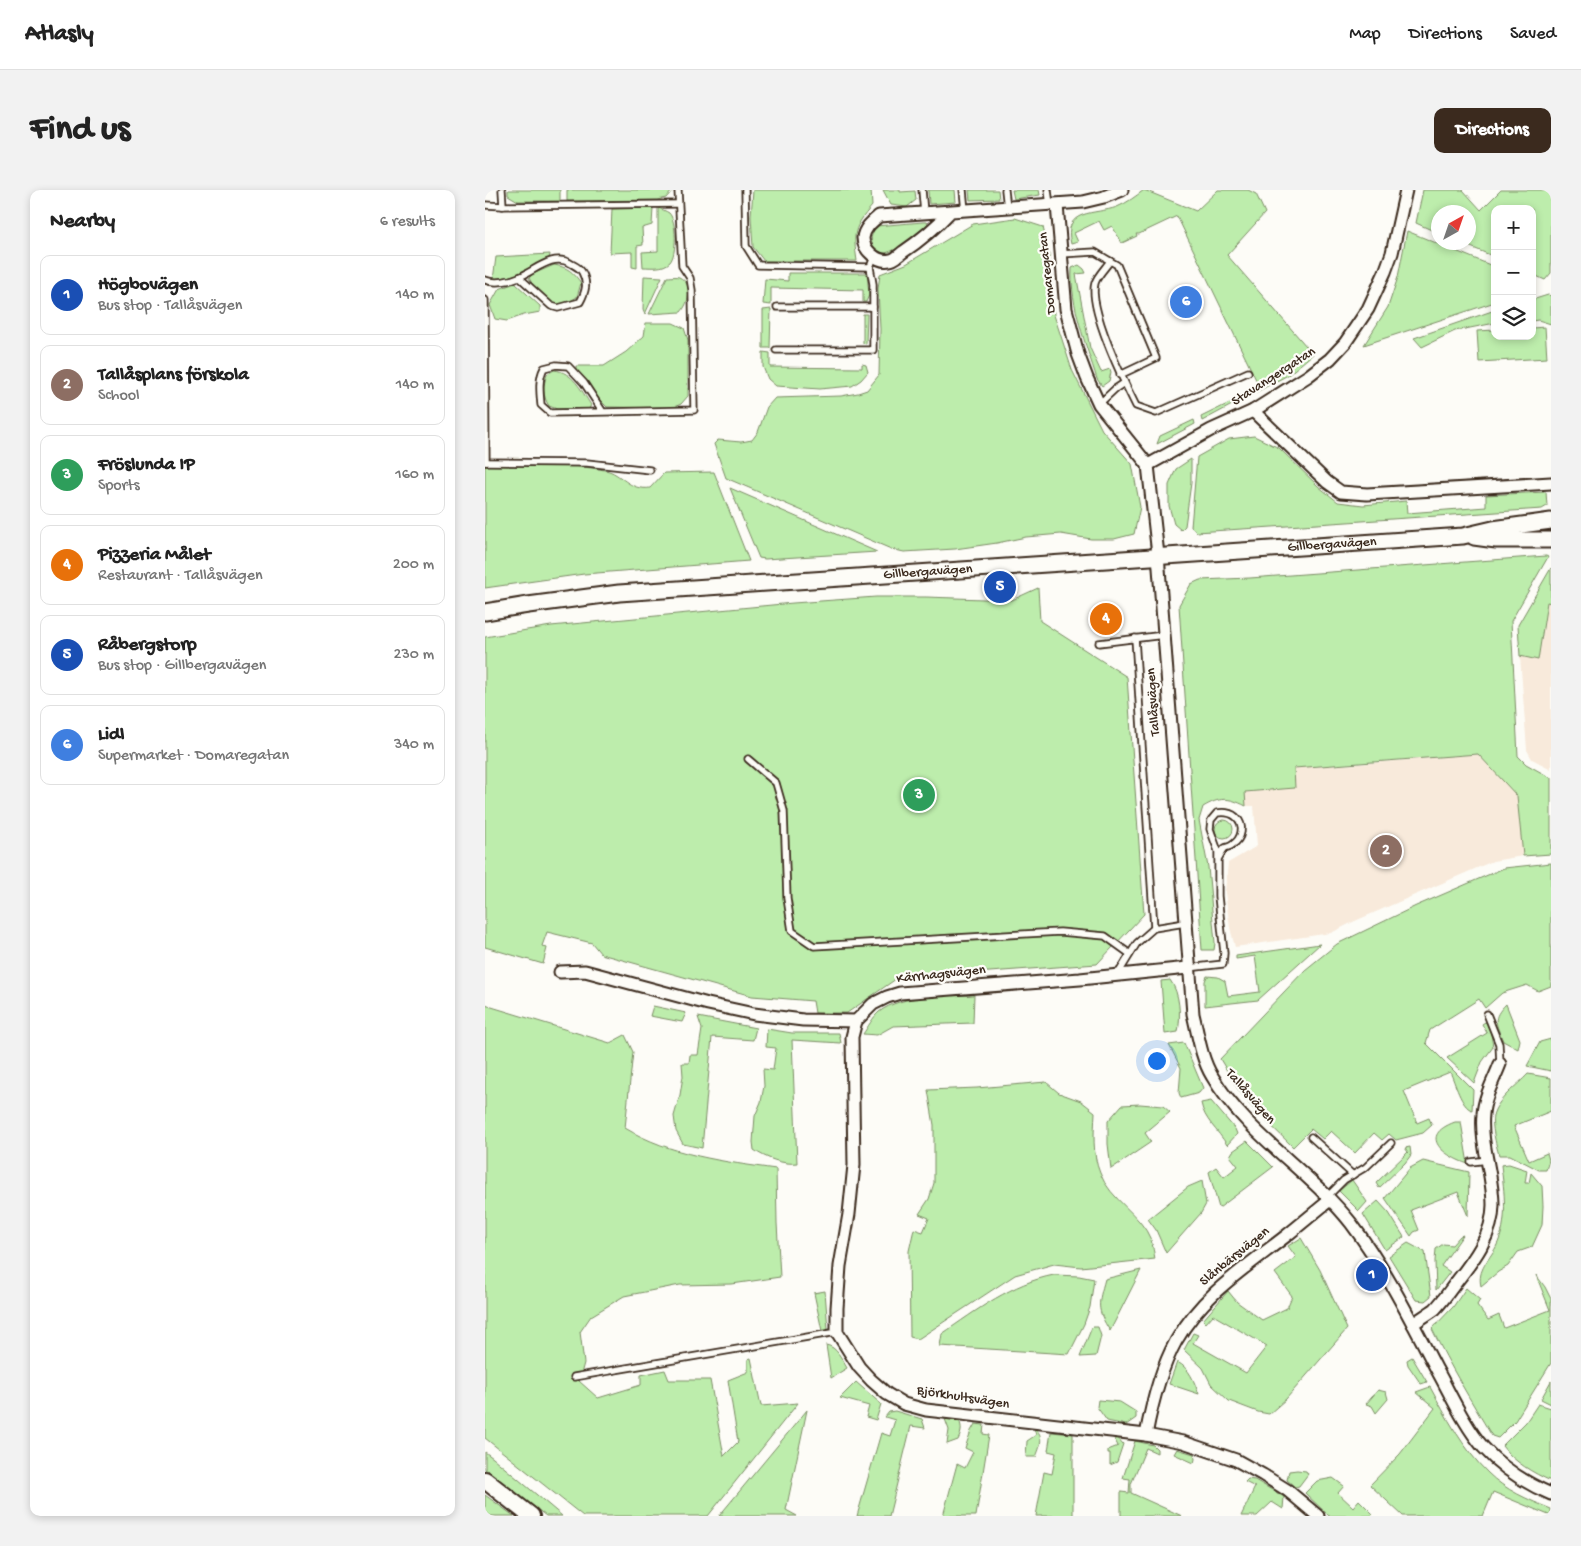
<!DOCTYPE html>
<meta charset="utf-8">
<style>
:root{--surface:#fff;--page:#f2f2f2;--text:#222;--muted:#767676;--line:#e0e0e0;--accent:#3b2a1e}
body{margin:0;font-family:"Gochi Hand",sans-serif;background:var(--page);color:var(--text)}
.controls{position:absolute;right:15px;top:15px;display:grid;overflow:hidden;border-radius:10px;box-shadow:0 2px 8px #0003}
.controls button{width:45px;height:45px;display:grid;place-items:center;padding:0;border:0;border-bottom:1px solid var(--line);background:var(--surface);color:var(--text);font:25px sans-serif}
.compass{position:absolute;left:946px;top:15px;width:45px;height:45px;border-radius:50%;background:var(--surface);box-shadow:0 2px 8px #0003;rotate:40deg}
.you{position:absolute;left:671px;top:870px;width:18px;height:18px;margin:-12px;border:4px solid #fff;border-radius:50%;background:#1a73e8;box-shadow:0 0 0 8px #1a73e833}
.badge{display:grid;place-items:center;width:32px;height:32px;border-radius:50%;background:var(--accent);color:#fff;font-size:16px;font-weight:700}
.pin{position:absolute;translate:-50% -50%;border:2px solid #fff;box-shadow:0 1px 5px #0006}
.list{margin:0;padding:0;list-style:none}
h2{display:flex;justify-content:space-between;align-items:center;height:65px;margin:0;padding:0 20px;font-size:21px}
h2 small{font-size:16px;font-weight:400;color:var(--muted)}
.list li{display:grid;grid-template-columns:32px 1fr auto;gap:15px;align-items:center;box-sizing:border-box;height:80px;margin:0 10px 10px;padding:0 10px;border:1px solid var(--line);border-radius:10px}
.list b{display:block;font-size:19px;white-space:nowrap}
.list p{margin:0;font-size:16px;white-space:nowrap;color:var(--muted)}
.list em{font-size:16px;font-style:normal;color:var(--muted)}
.icon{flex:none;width:28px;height:28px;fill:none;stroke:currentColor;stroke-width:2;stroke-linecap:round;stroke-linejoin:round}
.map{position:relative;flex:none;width:1066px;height:1326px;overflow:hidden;border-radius:10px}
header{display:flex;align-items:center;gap:30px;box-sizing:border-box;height:70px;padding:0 25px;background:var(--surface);border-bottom:1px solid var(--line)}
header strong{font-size:24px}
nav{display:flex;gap:28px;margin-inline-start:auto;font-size:18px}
.intro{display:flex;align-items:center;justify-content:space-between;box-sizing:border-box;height:120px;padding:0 30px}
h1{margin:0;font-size:35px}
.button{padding:12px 22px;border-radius:10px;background:var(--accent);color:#fff;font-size:18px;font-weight:700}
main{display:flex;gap:30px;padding:0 30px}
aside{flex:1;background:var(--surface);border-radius:10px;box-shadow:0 2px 8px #0003}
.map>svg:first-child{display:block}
.built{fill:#f8eadb}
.green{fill:#bdedac;stroke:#7c8c65}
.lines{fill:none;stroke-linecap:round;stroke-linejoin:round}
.service-casing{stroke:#3b2a1e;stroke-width:9}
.minor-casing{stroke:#3b2a1e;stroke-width:15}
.tertiary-casing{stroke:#3b2a1e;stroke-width:19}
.secondary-casing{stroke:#3b2a1e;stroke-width:20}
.service{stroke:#fdfcf7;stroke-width:5.5}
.minor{stroke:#fdfcf7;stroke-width:11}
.tertiary{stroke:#fdfcf7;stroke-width:15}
.secondary{stroke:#fdfcf7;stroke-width:16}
.labels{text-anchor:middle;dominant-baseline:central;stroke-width:4.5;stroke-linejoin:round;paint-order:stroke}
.street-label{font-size:14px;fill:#3b2a1e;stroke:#fdfcf7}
</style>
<header>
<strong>Atlasly</strong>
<nav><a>Map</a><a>Directions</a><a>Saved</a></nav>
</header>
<div class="intro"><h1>Find us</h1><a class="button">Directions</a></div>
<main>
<aside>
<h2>Nearby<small>6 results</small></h2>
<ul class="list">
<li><span class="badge" style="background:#1a4fb4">1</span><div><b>Högbovägen</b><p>Bus stop · Tallåsvägen</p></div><em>140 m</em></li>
<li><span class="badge" style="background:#8d6e63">2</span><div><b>Tallåsplans förskola</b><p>School</p></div><em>140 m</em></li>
<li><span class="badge" style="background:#2e9e5b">3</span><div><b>Fröslunda IP</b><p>Sports</p></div><em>160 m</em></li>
<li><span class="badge" style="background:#e8710a">4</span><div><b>Pizzeria Målet</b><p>Restaurant · Tallåsvägen</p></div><em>200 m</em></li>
<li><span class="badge" style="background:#1a4fb4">5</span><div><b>Råbergstorp</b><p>Bus stop · Gillbergavägen</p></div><em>230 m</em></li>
<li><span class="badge" style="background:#3f7fe0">6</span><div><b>Lidl</b><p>Supermarket · Domaregatan</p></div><em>340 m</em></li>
</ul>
</aside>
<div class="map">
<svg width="1066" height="1326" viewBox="0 0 1066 1326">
<rect width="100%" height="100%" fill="#fdfcf7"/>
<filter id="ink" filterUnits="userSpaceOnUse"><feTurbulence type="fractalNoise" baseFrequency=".02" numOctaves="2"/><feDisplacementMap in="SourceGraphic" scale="10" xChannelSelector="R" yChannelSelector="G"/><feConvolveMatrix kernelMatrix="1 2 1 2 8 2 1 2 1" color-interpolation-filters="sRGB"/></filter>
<g filter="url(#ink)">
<!-- built -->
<g class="built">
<polygon points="1062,412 1066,413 1066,579 1047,569 1042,560 1035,466 1053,470"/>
<polygon points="993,564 1033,607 1038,666 1008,671 870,731 846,743 750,757 745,738 740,702 743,673 772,656 769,616 761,616 760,602 809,598 808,578 873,574"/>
</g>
<!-- green -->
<g class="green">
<polygon points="23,0 75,0 75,11 33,11 23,5"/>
<polygon points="82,0 188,0 181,8 172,10 82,11"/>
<path d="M268 0H386L387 16C368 38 368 43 372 71H279L268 57 266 26Z"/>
<polygon points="398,0 415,0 415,2 430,1 431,10 422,17 406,15"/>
<polygon points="443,0 470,0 471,12 444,14"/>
<polygon points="484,0 513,0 514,9 485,10"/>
<polygon points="527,0 554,0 555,5 529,9"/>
<path d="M659 0 711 21 733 0H763L771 4 780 23 742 65 828 164 803 185 717 231 716 227 775 198 692 26 654 44H651L652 46 637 53 627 36 619 40 614 31 589 43 593 52 586 54C577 18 610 25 632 17 642 13 651 6 659 0Z"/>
<polygon points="938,0 978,0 996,20 1016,0 1066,0 1066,83 1060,90 1047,84 1047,19 1010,19 1010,67 976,53 984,52 984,22 954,22 953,43 931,33"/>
<polygon points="168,18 167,35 157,38 158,55 152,56 152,78 147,77 147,62 125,63 127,19"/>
<path d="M173 18C176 19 181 21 184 23 192 31 192 64 185 72 178 79 167 77 158 77L157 62 173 61Z"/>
<polygon points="530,28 558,37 564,64 569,125 587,180 617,240 647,274 655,317 649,344 629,349 606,349 576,344 541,347 512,353 470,359 419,362 406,359 241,288 229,254 233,250 256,252 267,250 273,242 282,217 290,208 356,206 373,203 382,200 394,185 395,139 393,99 395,84 421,74 488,34"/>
<path d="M438 32H442L444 35 443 39C433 45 407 65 396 63 392 62 390 58 388 55 384 48 388 42 391 36Z"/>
<polygon points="922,41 1010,77 1010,112 879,155 903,117 913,87"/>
<polygon points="65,64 64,70 30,85 8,90 11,67"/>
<path d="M69 75C83 77 88 82 96 93L92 107 80 114 70 115 49 97 44 88 48 84Z"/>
<path d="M594 75 599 79 601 83 591 84 605 158 616 182 625 179 626 182 624 191 617 196 612 189C601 154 585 116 587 78Z"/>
<polygon points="303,83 382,83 384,105 381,112 378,112 378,100 286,98 286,115 278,114 280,89 303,91"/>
<polygon points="159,86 177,87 160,124 158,119"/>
<path d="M182 87C185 87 191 86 194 87 209 94 204 113 196 122L164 124Z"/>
<polygon points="30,93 55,116 55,122 39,125 22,131 10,129 5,115 14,99"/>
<polygon points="1063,105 1066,106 1066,134 1053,130 1047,131 1047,110"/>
<polygon points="286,119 285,158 278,158 278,120"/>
<polygon points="1010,120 1010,133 970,141 937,157 929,148"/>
<polygon points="378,124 382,124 381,154 378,153"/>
<polygon points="161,133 188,133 199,138 203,150 203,206 196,214 187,218 122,217 110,205 91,180 91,176 119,176 141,162 159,146"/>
<polygon points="1060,137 1062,168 994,172 992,141 1010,140 1010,146 1047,146 1047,138"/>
<polygon points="278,162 285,163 285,177 377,178 377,174 381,175 383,182 376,190 367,196 335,199 291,196 283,189 278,177"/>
<path d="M69 180C88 182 96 200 106 215L104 219H72L64 216C57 205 58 196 62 184Z"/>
<polygon points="709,230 710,234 672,254 675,246"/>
<polygon points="769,246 794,258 833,296 853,312 878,315 921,311 922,323 1001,317 1001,305 1061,302 1062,316 1057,319 712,342 706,337 712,267 744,249"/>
<polygon points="706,269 706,293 700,336 696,340 689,334 684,316 684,295 691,279"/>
<path d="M0 275C40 276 81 273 120 280 137 283 143 301 165 298L179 283 229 282 264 371 99 384 0 398Z"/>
<polygon points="245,298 392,362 280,369 274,368"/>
<path d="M1061 366 1063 367 1026 431 1033 566 1041 574 1066 588V664L1038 666 1032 606 993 564 809 578 810 598 760 602 761 616C743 607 735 607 718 617L714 630 723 677 730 753 729 760H717L694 415 706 394 715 390 765 388Z"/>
<polygon points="1066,378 1066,413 1062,412 1053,470 1035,466 1033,435"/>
<polygon points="553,398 555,431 642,487 659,724 612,774 411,789 362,823 330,823 328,811 267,806 116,764 107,753 62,742 57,756 62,758 58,774 0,757 0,447 66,436 308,413 391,407 441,407 527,410"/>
<circle cx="739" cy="639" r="9"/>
<path d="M1066 673V796L1053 801 1042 795 1017 803 1000 818 994 809 945 840 941 853 988 900 987 920C976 917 970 892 965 882L919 901 932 933 944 928 947 935 938 943 911 950 904 944 897 950 889 943 870 963 846 941 838 949 826 939 808 957 767 917 753 899 735 869 820 780 852 754 931 716 1019 678Z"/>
<polygon points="835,754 773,810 720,816 720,791 722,786 733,787 740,791 743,806 775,802 770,766 751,769 751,766"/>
<path d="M685 790C695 803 696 826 693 842L680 844 676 791Z"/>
<path d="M489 805 488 833 408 836 392 845 378 844C383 837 388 827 394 822 417 804 461 806 489 805Z"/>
<path d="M1021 814 1035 850 1033 859 1018 851C1011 833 1006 829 1021 814Z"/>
<path d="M0 815 125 853 140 845 148 862 140 938C185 965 240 972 291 979L292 1033 295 1087 247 1094 195 1095 139 1106 106 1126 95 1142 99 1173 94 1191 113 1208 156 1195V1185L180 1180 184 1190H225L239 1266 253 1252 243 1190 263 1182V1169L266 1168 276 1216 313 1213 223 1326H98L0 1248Z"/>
<polygon points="168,816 201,823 197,832 165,826"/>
<polygon points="213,827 271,838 268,850 227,847 217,958 198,954 191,941 189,926 195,905 198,886 197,873 204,873 205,865 213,865 217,839"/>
<polygon points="1000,832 1005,837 1008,857 997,872 989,893 962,868 1002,843 997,834"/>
<path d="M282 839 307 843H354L356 853 307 850 312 973C299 975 280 968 269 960L268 952 270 926 276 912 279 896 278 879 288 880 291 858 281 857Z"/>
<polygon points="1066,849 1066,881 1042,876 1055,852"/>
<polygon points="699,853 718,898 714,903 696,908 694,903 696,878 684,855"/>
<path d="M1043 884 1066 888V921L1029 936 1044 971 1062 963 1064 970 1061 980H1054L1025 965H1014C1011 955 1006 935 1008 926 1011 910 1033 895 1043 884Z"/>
<path d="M561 892 574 903 596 911 610 922C609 942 607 964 615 983 625 1010 656 1024 666 1050 668 1056 669 1063 670 1069L596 1077 569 1074 530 1085 433 1149 425 1147 424 1061 429 1039 438 1042 444 1028 434 1024 444 1009 449 993V935L443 900 492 898Z"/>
<path d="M726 911 750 939 752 944 742 955C733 940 719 930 716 913Z"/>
<polygon points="655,914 678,916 685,922 660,943 666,952 626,979 623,954 623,931 637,915"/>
<path d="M970 932H976L983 974C959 966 932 946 970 932Z"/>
<polygon points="762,951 788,977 734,1018 724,982 731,977 739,987 753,976 745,966 748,961"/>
<polygon points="925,957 926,965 920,973 894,998 891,993 923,962 920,958"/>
<polygon points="938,971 984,982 983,1026 973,1002 926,1020 934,1040 929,1042 926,1046 900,1008 925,978"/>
<path d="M1024 974 1042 980 1040 993H1044L1046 983 1057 996 1058 1016 1057 1035 1047 1057 1033 1062 1023 1076 1013 1082 996 1096C992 1080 1004 1070 1011 1057 1024 1032 1019 1001 1016 975Z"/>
<polygon points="867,990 882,1012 874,1021 854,1001"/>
<polygon points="717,991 721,1014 716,1023 681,1063 671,1040 663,1029 703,997"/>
<polygon points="893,1011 904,1023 919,1047 900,1060 878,1024"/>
<polygon points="978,1045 956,1076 965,1082 951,1100 950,1071 951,1059 958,1054 967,1055 975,1046"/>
<polygon points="816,1048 835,1080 862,1139 801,1209 784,1224 773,1222 744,1211 726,1194 718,1178 699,1160 708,1143 713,1145 708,1153 761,1183 782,1156 728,1125 721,1133 718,1130 743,1101 752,1112 777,1130 802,1118 807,1106 790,1083 811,1067 803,1056"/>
<polygon points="923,1053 940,1062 946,1106 940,1111 931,1110 904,1066"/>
<path d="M656 1080 625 1141C611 1119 613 1114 620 1089Z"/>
<path d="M569 1085 594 1086 609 1089 605 1117 599 1134 584 1164 455 1156 457 1144C492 1120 527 1093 569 1085Z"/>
<path d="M1051 1085 1060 1097 1066 1109V1173L1030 1231 1013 1248 1007 1246C986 1211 965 1176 947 1139L968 1117 981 1098 995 1110 992 1115 1003 1130 1014 1125 1019 1138 1065 1120Z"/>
<polygon points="340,1101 343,1140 337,1141 329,1103"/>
<polygon points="607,1137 613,1137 616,1146 611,1166 595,1167"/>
<path d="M341 1155C352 1157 356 1168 362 1178L346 1188Z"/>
<polygon points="927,1167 942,1192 936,1194 923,1175 922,1170"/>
<path d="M692 1172C705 1178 709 1192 714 1204L684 1194Z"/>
<polygon points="1066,1191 1066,1214 1056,1209"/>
<polygon points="371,1192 396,1214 391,1230 381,1227 384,1216 355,1208"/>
<path d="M945 1197C961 1226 978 1259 1003 1283 1020 1300 1044 1310 1066 1319V1326L1008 1302 998 1326H918L885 1295 915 1264 950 1218 931 1202Z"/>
<polygon points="893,1200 901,1202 903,1209 891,1223 887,1216 881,1214"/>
<polygon points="613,1210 635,1212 651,1222 651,1228 641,1235 622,1231 612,1217"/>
<path d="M1053 1214 1066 1218V1291C1048 1283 1029 1272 1017 1256L1041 1232Z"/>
<polygon points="322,1220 301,1320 312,1326 234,1326"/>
<polygon points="410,1221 437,1229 440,1238 426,1236 404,1326 372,1326 396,1243 405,1246 410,1230 400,1227 404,1222"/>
<path d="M460 1229 474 1230C477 1237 477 1242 473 1250L462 1254 464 1240Z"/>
<polygon points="490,1234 499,1235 498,1244 504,1245 491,1326 458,1326 472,1274 480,1278 488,1262 480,1258 486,1241"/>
<path d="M549 1238C560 1245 555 1257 551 1267H541L542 1251 551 1245Z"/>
<polygon points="566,1242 588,1244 588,1326 551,1326 559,1282 567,1284 571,1263 563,1261"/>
<polygon points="628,1246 632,1247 638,1254 632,1272 625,1275 625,1263 623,1263 623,1260 633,1256"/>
<polygon points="650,1251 668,1255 672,1259 672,1263 661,1258 646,1294 646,1303 697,1326 636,1326 636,1302 644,1303 645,1289 638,1288"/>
<polygon points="692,1259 709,1264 710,1269 709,1273 689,1264"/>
<polygon points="0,1262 8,1268 77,1326 61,1326 0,1279"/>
<polygon points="812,1280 821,1281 823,1284 814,1296 810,1297 802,1290 804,1281"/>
<polygon points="848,1288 859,1296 853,1303 868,1317 874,1310 888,1324 886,1326 844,1326 820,1303 832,1291"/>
<polygon points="763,1289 770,1290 799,1307 798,1319 787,1312 772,1326 756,1326 770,1297 760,1292"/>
<polygon points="0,1305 29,1326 5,1326 0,1321"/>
</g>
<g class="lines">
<defs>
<g id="service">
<polyline points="17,0 18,16 193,14"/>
<polyline points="260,0 261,56 273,75 385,77"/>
<polyline points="437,0 439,23"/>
<polyline points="478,0 480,21"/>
<polyline points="520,0 522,18"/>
<polyline points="563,0 565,15"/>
<polyline points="0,15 18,16"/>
<polyline points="576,64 610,62 632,75 671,168 635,185"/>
<path d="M625 71C621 77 612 86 610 93 603 118 639 192 651 216L671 223 763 182"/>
<path d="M0 90C10 94 25 91 34 87 50 81 67 63 85 73 90 76 94 77 97 82 103 93 101 101 95 112L73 118 66 116 34 87"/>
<polyline points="0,110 1,272"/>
<polyline points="292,117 388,117"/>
<polyline points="291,160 388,160 388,94 385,77 389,67"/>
<polyline points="614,214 630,199 639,193"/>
<path d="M118 222 65 223 56 215C55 203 53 189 59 178L71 175 83 176 99 193 118 222 209 220 207 100 205 88 197 76 193 0"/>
<polyline points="0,272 102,273 165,280"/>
<polyline points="650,448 669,738"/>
<polyline points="614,453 679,445"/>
<polyline points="263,569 291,593 299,621 302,708 307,741 329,756 575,742 620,746 645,764"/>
<path d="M703 778 738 774 739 763 733 706V661L725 639 726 630 732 623C739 622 745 622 751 627 760 635 757 649 747 655 745 657 742 657 740 658 737 661 735 666 733 669"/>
<polyline points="633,784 652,753 669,738 700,733"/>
<polyline points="1002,824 1014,854 1015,874"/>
<polyline points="826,947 868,985"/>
<polyline points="986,972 1003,970"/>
<polyline points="842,1007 859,990 881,977 906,953"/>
<polyline points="89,1187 352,1142"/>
</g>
<g id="minor">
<path d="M921 0 907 63 900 82 883 119 860 153 845 169 823 186 768 221 726 240 663 275 673 365 708 824C713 844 716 868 727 886 760 943 825 981 866 1033 900 1078 926 1130 952 1180 966 1205 979 1235 998 1257 1017 1278 1040 1293 1066 1304"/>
<polyline points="572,15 581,119 593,164 602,188 614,214 663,275"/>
<path d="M465 22C450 38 436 50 418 62 414 65 409 70 405 70 393 73 378 60 378 48 379 38 387 32 394 26L598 12 619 7 637 0"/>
<polyline points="768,221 842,292 856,302 882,304 1066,293"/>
<polyline points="75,782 100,781 223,814 269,824 318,830 371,831 388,814 402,807 415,803 595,789 703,778"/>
<polyline points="371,831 367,847 369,975 364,1024 355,1076 352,1118 352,1142 374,1177 386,1190 402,1204 419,1214 441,1220 661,1245 698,1252 751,1270 778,1285 802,1300 833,1326"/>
<path d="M928 1134C935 1129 943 1124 950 1119 957 1112 963 1103 969 1095 987 1072 1008 1046 1008 1015 1008 984 995 954 998 924 999 907 1009 890 1015 874"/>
<path d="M661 1245C667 1213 675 1180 691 1151 717 1105 760 1078 801 1046 816 1034 830 1022 845 1010"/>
</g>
<g id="tertiary">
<polyline points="989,347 1011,350 1066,350"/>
<path id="s1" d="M0 422 43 415 134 403 978 346 1008 339 1066 331"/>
</g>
<polyline id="secondary" points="0,1290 46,1326"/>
</defs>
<!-- service casing -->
<use href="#service" class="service-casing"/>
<!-- minor casing -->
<use href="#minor" class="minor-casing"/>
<!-- tertiary casing -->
<use href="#tertiary" class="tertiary-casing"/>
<!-- secondary casing -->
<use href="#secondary" class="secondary-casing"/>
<!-- service -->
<use href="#service" class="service"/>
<!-- minor -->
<use href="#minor" class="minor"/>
<!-- tertiary -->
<use href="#tertiary" class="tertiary"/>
<!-- secondary -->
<use href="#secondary" class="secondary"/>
</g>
</g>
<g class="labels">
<!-- street labels -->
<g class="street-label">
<text transform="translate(563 83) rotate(-96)">Domaregatan</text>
<text transform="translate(789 187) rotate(-33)">Stavangergatan</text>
<text stroke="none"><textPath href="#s1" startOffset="850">Gillbergavägen</textPath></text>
<text stroke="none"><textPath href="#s1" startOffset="445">Gillbergavägen</textPath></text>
<text transform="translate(669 512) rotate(-94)">Tallåsvägen</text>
<text transform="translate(456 785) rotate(-6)">Kärrhagsvägen</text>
<text transform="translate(765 907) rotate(49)">Tallåsvägen</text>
<text transform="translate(750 1067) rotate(-39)">Slånbärsvägen</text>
<text transform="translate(478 1208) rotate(9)">Björkhultsvägen</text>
</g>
</g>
</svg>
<div class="controls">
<button>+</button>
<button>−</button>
<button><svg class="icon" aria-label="layers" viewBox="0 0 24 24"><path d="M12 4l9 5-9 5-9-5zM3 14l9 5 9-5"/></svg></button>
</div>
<svg class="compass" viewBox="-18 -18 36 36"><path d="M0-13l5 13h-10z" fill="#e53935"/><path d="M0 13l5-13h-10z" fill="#767676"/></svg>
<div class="you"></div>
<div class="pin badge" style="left:887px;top:1085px;background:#1a4fb4">1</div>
<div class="pin badge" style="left:901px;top:661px;background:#8d6e63">2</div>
<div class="pin badge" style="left:434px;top:605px;background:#2e9e5b">3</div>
<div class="pin badge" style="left:621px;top:429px;background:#e8710a">4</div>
<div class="pin badge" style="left:515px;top:397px;background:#1a4fb4">5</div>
<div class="pin badge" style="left:701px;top:112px;background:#3f7fe0">6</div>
</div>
</main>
